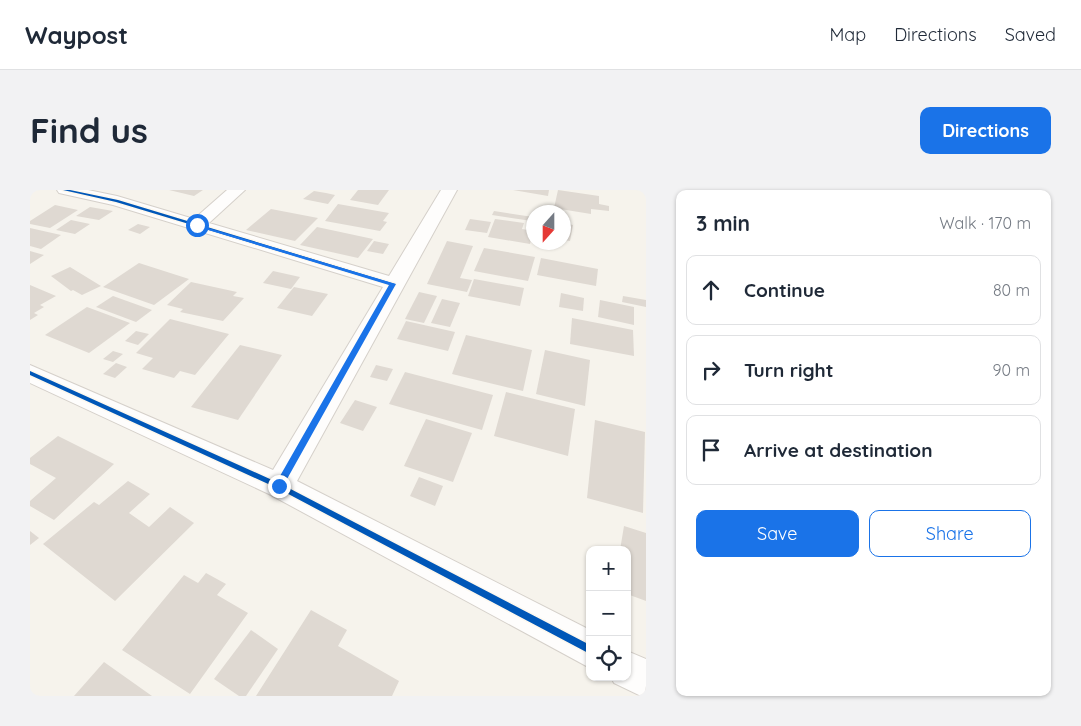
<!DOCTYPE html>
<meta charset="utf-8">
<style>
:root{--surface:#fff;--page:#f2f2f3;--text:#1f2937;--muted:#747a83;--line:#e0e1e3;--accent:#1a73e8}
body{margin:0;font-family:Quicksand,sans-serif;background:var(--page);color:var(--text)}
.controls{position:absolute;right:15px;bottom:15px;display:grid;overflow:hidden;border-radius:10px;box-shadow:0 1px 4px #0004}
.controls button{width:45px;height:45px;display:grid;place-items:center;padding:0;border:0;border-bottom:1px solid var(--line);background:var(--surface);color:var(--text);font:25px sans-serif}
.compass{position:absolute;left:496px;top:15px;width:45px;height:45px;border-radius:50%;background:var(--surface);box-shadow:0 1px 4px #0004;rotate:201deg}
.stop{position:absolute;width:15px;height:15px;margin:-11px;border:4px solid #1a73e8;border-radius:50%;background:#fff}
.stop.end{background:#1a73e8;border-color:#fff;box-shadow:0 1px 5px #0008}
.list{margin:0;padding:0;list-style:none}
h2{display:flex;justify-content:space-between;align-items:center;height:65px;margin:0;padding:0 20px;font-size:21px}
h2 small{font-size:16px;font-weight:400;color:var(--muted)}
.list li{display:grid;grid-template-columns:32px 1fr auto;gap:15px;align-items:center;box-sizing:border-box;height:70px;margin:0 10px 10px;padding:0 10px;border:1px solid var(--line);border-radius:10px}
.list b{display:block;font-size:19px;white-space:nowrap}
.list em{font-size:16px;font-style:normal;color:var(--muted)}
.actions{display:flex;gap:10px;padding:15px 20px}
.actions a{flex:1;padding:11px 0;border:1px solid var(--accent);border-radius:10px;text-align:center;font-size:18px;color:var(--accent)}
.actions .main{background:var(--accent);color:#fff}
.icon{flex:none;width:28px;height:28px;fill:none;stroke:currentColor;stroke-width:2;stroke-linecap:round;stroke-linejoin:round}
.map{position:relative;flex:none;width:616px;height:506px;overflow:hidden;border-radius:10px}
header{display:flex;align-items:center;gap:30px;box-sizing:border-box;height:70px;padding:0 25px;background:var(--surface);border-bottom:1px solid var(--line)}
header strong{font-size:24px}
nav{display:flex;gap:28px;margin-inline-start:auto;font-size:18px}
.intro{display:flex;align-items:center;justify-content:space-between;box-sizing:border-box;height:120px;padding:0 30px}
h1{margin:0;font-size:35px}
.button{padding:12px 22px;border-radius:10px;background:var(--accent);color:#fff;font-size:18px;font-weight:700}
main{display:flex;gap:30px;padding:0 30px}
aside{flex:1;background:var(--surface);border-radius:10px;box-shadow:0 1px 4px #0004}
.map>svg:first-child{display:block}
.building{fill:#dfd9d2}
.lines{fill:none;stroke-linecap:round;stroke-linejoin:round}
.minor-casing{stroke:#d5d0ca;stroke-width:2}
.minor{fill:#fefdfc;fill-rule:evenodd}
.cycleway-casing{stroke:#fdf8ee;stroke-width:3}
.cycleway{fill:#0057b8;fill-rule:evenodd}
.route{fill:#1a73e8}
</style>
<header>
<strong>Waypost</strong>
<nav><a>Map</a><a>Directions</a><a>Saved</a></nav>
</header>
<div class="intro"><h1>Find us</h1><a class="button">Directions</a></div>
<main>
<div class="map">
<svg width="616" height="506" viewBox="0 0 616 506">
<rect width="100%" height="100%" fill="#f6f3ec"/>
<!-- building -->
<g class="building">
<polygon points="139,0 173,0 164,6"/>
<polygon points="328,0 359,0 348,15 320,10"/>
<polygon points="483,0 519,0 518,6"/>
<polygon points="528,0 569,6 569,14 579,16 579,21 561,19 561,24 524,18"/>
<polygon points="284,1 296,3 305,5 298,14 273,9"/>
<polygon points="308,14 359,23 353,31 357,32 350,41 295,31"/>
<polygon points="25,15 48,20 20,38 0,34 0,31"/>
<polygon points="60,17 83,21 69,30 46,26"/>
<polygon points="241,19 288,28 265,51 216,40"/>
<polygon points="464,21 503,27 503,39 500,38 502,31 462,25"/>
<polygon points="440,29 461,32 457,43 435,40"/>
<polygon points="465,29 494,33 492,39 503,41 500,54 458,47"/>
<polygon points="41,30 60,34 45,44 26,40"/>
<polygon points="534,33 543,35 540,51 534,50"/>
<polygon points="108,34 120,37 110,44 98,40"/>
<polygon points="287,37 343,49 328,68 270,55"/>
<polygon points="0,38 31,45 11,59 0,56"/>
<polygon points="344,51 359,54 353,64 337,61"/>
<polygon points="417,51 443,56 430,88 442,90 437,102 397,94"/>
<polygon points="454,58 505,67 498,91 444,81"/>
<polygon points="0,61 14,65 0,74"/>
<polygon points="511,68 568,79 566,96 507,85"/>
<polygon points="109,73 159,89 124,115 73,97"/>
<polygon points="40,77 71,96 52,105 43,100 41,101 21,86"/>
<polygon points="243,81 270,87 261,99 233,93"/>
<polygon points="444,89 494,98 490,116 438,106"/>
<polygon points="161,92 207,102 203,106 214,108 193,131 150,122 153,119 137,115"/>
<polygon points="0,95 26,106 10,115 14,117 4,123 8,125 0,130"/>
<polygon points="264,97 298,104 282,126 247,118"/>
<polygon points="389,102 407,106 394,133 375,129"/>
<polygon points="531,103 554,108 553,121 529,117"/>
<polygon points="83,106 122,120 106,132 66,117"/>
<polygon points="593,106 616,110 616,117 592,112"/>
<polygon points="412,109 430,113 420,137 401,133"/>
<polygon points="570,110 604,117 604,135 568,127"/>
<polygon points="57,117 100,133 59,163 15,145"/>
<polygon points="542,128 603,140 604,166 540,154"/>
<polygon points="140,129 199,144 165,185 150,181 144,188 112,179 123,168 106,163"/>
<polygon points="376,131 425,142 418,161 367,149"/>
<polygon points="106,141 119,144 108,155 95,151"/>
<polygon points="436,145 502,160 493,201 422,184"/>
<polygon points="210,155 252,165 208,230 161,217"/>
<polygon points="515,160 560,170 555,216 506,204"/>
<polygon points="83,161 93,164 83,172 73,169"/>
<polygon points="86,173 97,177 85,188 73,184"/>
<polygon points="346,175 363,179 357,191 340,187"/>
<polygon points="375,182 463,205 452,240 359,214"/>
<polygon points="476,202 545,219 538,266 464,246"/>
<polygon points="325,210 347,217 333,241 310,233"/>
<polygon points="396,229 442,243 423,292 374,276"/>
<polygon points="565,230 615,242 613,323 557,308"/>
<polygon points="28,246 84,274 24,330 0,316 0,311 26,288 0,274 0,268"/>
<polygon points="389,287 413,296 405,316 380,306"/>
<polygon points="98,291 120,304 99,323 119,337 140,317 164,333 85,411 13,354 64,312 69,315"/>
<polygon points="594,336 616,343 616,411 597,404 597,360 590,360"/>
<polygon points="0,341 9,348 0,355"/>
<polygon points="176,383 196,394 187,405 218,423 160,504 92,460 154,385 168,393"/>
<polygon points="281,420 317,440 308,456 369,491 362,506 226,506"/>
<polygon points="221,440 248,459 216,506 209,506 184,489"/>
<polygon points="74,472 122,506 44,506"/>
</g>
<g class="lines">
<defs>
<g id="minor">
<polygon points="27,0 58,0 87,6 164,29 197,0 215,0 179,33 359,86 411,0 427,0 267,291 560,440 560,478 239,304 0,193 0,175 243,280 353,97 83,15 29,3"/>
<polygon points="597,461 616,469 616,506 611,506 584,493 581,487 597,487"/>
</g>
</defs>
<!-- minor casing -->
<use href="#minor" class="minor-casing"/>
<!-- minor -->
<use href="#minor" class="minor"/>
<defs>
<g id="cycleway">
<polygon points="33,0 40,0 88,10 365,94 365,95 361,95 86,12"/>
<polygon points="0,181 251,294 560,455 560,464 247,298 0,185"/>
</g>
</defs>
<!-- cycleway casing -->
<use href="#cycleway" class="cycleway-casing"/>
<!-- cycleway -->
<use href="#cycleway" class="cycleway"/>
</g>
<!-- route -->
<polygon class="route" points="165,34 366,94 252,298 246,298 246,293 359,95 165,36"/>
</svg>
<div class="controls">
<button>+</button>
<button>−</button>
<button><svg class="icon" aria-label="locate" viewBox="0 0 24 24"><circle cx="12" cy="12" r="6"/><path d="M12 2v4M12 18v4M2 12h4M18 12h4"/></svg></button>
</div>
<svg class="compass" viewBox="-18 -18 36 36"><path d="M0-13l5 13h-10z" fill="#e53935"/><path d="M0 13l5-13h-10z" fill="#747a83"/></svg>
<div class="stop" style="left:167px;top:35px"></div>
<div class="stop end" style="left:249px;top:296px"></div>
</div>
<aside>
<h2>3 min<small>Walk · 170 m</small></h2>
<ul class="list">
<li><svg class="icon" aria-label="ahead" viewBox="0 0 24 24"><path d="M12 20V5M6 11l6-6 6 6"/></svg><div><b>Continue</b></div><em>80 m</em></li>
<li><svg class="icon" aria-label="right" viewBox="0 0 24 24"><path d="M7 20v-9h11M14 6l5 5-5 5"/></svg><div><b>Turn right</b></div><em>90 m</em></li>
<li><svg class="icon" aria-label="arrive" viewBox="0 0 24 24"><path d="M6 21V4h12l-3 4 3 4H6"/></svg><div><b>Arrive at destination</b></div></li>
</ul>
<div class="actions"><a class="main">Save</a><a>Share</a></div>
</aside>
</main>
